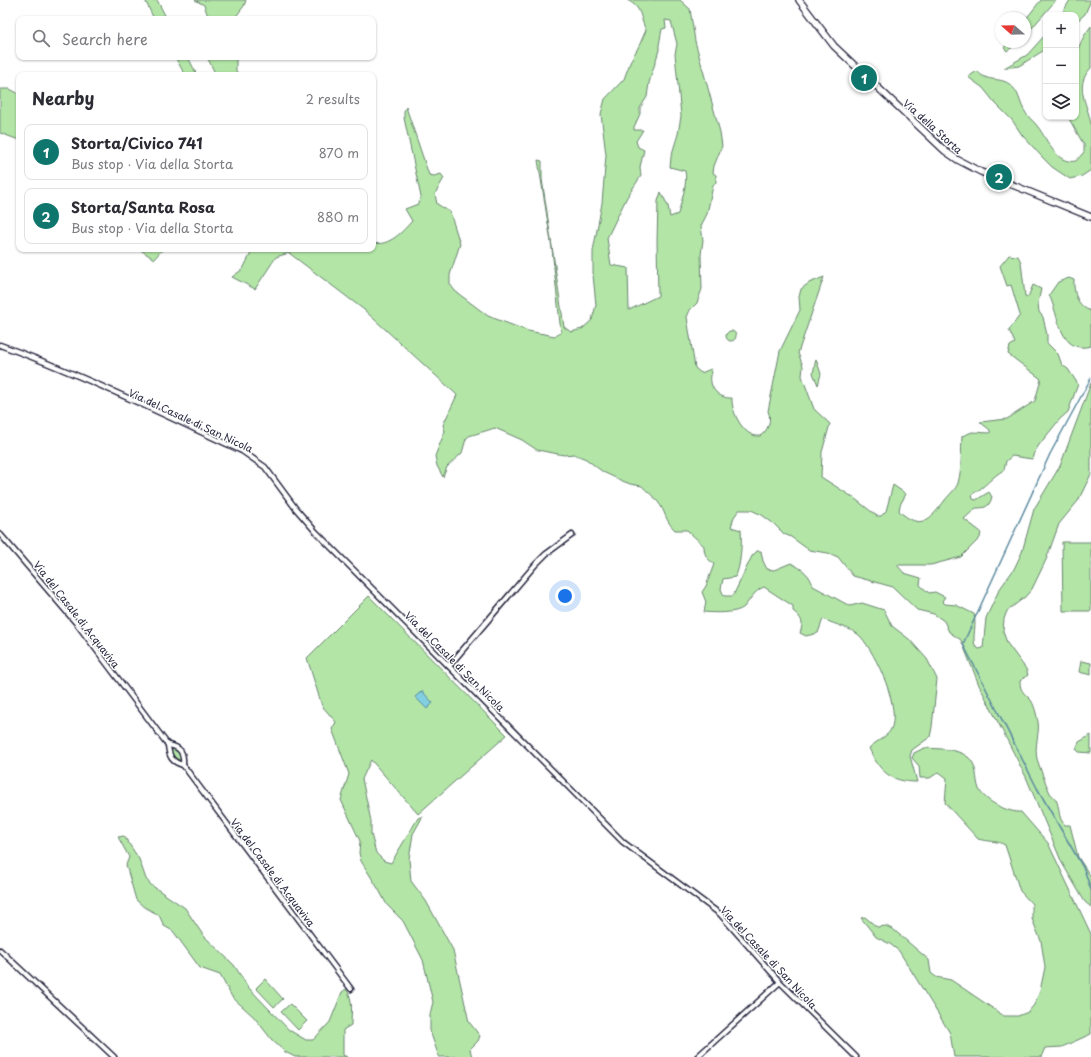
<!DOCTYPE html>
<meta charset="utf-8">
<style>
:root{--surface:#fff;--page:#f2f2f3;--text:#2b2b33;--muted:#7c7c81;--line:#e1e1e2;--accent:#0f766e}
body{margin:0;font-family:"Playpen Sans",sans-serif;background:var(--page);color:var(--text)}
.controls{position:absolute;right:12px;top:12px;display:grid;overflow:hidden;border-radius:8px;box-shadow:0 1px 3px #0004}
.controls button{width:36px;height:36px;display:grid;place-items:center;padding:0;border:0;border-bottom:1px solid var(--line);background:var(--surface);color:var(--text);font:20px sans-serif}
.compass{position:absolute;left:995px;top:12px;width:36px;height:36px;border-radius:50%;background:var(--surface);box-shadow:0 1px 3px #0004;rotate:290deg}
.you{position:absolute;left:565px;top:596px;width:14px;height:14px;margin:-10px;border:3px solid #fff;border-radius:50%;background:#1a73e8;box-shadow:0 0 0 6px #1a73e833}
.badge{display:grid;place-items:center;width:26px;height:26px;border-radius:50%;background:var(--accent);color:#fff;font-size:13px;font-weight:700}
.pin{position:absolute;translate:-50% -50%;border:2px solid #fff;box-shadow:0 1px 4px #0006}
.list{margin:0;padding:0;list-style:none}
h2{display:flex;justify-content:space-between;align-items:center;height:52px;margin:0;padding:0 16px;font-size:17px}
h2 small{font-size:13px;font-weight:400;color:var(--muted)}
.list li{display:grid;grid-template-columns:26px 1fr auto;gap:12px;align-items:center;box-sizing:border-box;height:56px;margin:0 8px 8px;padding:0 8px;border:1px solid var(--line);border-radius:8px}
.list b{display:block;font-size:15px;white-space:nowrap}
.list p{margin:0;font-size:13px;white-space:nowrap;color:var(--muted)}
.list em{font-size:13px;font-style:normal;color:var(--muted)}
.icon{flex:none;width:22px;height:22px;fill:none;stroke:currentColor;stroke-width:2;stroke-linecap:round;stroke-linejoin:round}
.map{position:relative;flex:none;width:1091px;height:1057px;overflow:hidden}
.search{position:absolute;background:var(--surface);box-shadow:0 1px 3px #0004;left:16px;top:16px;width:360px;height:44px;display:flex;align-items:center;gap:10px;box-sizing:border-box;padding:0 14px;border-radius:8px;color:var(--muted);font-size:15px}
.panel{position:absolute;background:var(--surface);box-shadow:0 1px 3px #0004;left:16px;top:72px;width:360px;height:180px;border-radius:8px}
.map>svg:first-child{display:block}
.green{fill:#b2e5a6;stroke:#6a8470;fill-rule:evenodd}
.water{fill:#82cfe1;stroke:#5c8a9f}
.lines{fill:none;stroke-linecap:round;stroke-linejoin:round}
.stream{stroke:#5c8a9f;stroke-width:1.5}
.minor-casing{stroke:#22223b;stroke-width:7}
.secondary-casing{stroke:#22223b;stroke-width:8}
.minor{stroke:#fff;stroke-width:4}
.secondary{stroke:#fff;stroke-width:5.5}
.labels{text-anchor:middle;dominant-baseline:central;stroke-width:3;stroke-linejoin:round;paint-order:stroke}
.street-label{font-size:10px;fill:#22223b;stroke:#fff}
</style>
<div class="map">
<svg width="1091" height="1057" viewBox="0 0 1091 1057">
<rect width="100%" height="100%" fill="#fff"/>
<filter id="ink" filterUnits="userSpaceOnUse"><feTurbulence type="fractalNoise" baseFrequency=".025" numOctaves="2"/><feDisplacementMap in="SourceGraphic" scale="8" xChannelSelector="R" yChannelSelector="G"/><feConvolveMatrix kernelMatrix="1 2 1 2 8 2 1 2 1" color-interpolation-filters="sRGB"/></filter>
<g filter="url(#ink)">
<!-- green -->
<g class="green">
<polygon points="145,0 157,0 167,19 154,19"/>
<polygon points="195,0 246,0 244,6 234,19 209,19 204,5"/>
<path d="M627 0H680L690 9 695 41 720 132 722 146 714 166 713 173 716 175V182L713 186 707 214 701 226 703 240 701 255 702 289 697 303 690 310 687 317 695 368 701 373 711 369 712 372C707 385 717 399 732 398 731 412 744 438 760 436 768 431 772 420 768 411L780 351 800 310 799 297 801 289 809 283 824 277 798 353 803 366 802 376 814 409 830 424 822 452 821 477 854 498 877 516H881L886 511 893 485 906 494 900 505 899 511C921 531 930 520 945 500 949 495 956 489 958 483 962 469 961 451 962 436L972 432 990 433V430L980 422 1007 419 1035 401 1041 379 1008 354 1010 346 1015 343 1009 330 1020 315 1011 285 1007 286 1000 266 1009 255 1018 256 1021 262 1025 296 1028 297 1033 285 1041 289 1038 303 1039 312 1043 317 1047 335V343L1058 354 1062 365 1068 369 1078 384 1068 412 1060 419 1039 445 1034 453 1032 459 1012 456 1006 461 1004 470C992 476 985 488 972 494L973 499 976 500 989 492 992 497C989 507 986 508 976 508L964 519 981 532 980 538 961 557 931 565H897L904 573 921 578 920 585 929 593 935 592 945 597 942 601 945 604 956 605 974 614C977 627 972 635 975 646L979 649 983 648 986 618 999 590 1014 569 1022 552 1034 509 1060 466 1091 383V474L1078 501 1059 524 1046 560 1032 589 1025 597 1007 611 1004 619 1003 631 1007 643 1026 669 1028 675 1020 681C1020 691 1024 693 1030 699 1034 703 1037 716 1038 722 1040 732 1034 746 1037 759 1041 771 1045 782 1050 793 1052 796 1056 798 1057 802 1060 811 1058 818 1065 825H1070L1078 857 1091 877V907L1085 902 1062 863 1026 777 979 685 961 640 949 632 944 621 934 614 917 610 893 587 853 576 838 557 828 553 809 550 791 537 784 534 774 524 762 515 751 510H739L734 517 731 527 741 530C742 541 741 568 735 577L723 579 721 589 724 596H733L752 556 757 551H761L763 561 767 569 774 570 791 563C802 569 810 574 813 586L850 606 862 603 884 610 892 626 909 639 927 659 937 679 932 727 930 737 912 750 910 756 917 782C890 782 879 771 869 748 875 742 885 738 890 731 903 710 875 653 861 637 854 629 833 624 823 619L818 633 806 636 800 633C804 622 802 618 793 611V606L764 587C754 591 751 599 744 607 737 614 713 613 704 612L706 602 702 592 706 586 714 564C707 559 704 555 704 546L687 530H675C665 521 666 512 658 502 654 496 647 492 642 486L630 484 620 480 603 472 586 459 574 454 564 455 537 450 522 440 495 428 469 436 466 439 462 453 447 467 443 477 437 466 435 456 445 431 443 425 457 395 363 309 289 253 276 257 255 289 232 277 243 269 253 249H373V243C389 247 403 231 412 221L405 209 418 204 421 197 404 118V111L406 107 429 175 434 176 441 174 444 178 435 194 437 204 450 212 460 244 450 275V284L455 291 488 316 528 331 555 336 561 333 552 249 538 160 542 161V179L564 327 571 332 582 329 592 320 596 305 593 275V251L602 203 606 155 601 114 605 99 624 79 631 60 639 46 646 30C639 17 643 8 627 0ZM665 20 671 21 677 44 675 54 681 116 678 134 671 157 670 167 685 171C688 183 681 202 678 214L670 217 668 206 661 192 658 201 657 241 658 296 629 310 628 268 611 265 607 238 627 197 641 176 640 167 644 150 638 147 636 141 643 130H634V127L640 114V108L647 97 649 83 659 50V45L662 29 666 28Z"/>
<polygon points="1041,0 1056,0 1025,36 1025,20"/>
<polygon points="1070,0 1091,0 1085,14 1076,22 1076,15 1061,15"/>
<path d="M1091 26V68C1072 87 1090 107 1091 126 1091 141 1091 155 1091 170L1082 176 1070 179 1052 167 1043 158 1022 135 1012 120 995 103 983 88 968 77 977 71C990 86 1005 72 1017 93 1020 99 1021 105 1024 110 1027 117 1034 121 1038 127 1048 140 1056 165 1076 161L1084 152V145L1068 117H1076V53L1084 36Z"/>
<polygon points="1046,34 1046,49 1019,66 1004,68 1027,55"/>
<polygon points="1008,42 1020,42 1007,51 1004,48"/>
<polygon points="175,57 188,57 197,75 185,75"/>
<polygon points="207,57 236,57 236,71 240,75 216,75"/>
<polygon points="0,89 10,89 19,94 19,140 0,133"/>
<polygon points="139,249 163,249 154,259"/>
<path d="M1069 278 1074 280C1073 293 1078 307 1091 311V346C1059 355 1059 314 1049 295L1058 282Z"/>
<circle cx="731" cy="336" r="5"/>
<polygon points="816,359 821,374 818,385 813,373"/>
<polygon points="1062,542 1091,542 1091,611 1063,611"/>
<polygon points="369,596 507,735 418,814 371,760 362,779 371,821 371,834 376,853 384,861 391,863 418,818 423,816 413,834 409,859 411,881 426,901 453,950 469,1022 480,1036 478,1041 470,1049 472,1057 439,1057 430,1031 430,1014 433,1002 423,960 403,921 387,905 379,890 361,861 359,853 360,841 341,800 349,774 332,729 336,722 322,706 307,658"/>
<polygon points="1081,661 1091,663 1091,675 1079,672"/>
<polygon points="1091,735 1091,753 1079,752 1076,749 1079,742"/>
<polygon points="174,748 181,753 181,761 175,760 171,750"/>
<path d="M924 748C938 749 956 748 968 757 978 765 975 779 979 789 984 801 1009 813 1021 812L1048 843 1091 934V1034L1062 1047 1045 1048 1041 1057H954L950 1033 899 951 890 944 876 937 861 918 865 917 877 927 886 926 894 930 929 960 931 973 936 977 951 980 1004 1016H1018L1028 1012 1034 1005 1040 991 1045 967 1041 941 1032 919V904L1020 891 1005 845C996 840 988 842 978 839L945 803 947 778 939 772 930 778H920L919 766 912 758 914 753Z"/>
<path d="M124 836 139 859 146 879 151 885 185 908 203 935 234 965 248 987 289 1030 306 1040H313L330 1022 342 992 346 989C354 999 351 1013 351 1025L343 1030V1055L347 1057H295L285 1052 272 1040 254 1017 232 997 220 975 200 968 173 931 164 926 159 915 144 907 136 900 126 865 129 857 118 837Z"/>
<polygon points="265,979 283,999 274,1007 256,988"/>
<polygon points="290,1004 307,1021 298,1030 281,1012"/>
</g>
<!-- water -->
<polygon class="water" points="422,691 433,703 427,709 415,697"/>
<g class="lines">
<!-- stream -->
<polyline class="stream" points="1091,378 1050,454 963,644 1037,788 1084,869 1091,890"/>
<defs>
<g id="minor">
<path d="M0 345C83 375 162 414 242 451L265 467 296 509 316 532 623 842 720 914 780 982 856 1057"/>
<path d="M0 534 77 624 168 745C169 757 172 762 183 765L351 989"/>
<polyline points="449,666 535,565 546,554 572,535"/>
<path d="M168 745C181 747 184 753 183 765"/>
<polyline points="0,950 114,1057"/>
<polyline points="697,1057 780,982"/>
</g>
<polyline id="secondary" points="799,0 834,46 945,151 958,160 981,172 1091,217"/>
</defs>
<!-- minor casing -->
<use href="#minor" class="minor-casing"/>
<!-- secondary casing -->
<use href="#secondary" class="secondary-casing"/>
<!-- minor -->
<use href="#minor" class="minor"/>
<!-- secondary -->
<use href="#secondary" class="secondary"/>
</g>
</g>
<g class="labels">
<!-- street labels -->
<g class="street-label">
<text transform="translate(933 126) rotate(42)">Via della Storta</text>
<text transform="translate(191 420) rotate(25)">Via del Casale di San Nicola</text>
<text transform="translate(77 614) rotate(52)">Via del Casale di Acquaviva</text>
<text transform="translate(455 661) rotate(45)">Via del Casale di San Nicola</text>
<text transform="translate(273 872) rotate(53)">Via del Casale di Acquaviva</text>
<text transform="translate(769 957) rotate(47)">Via del Casale di San Nicola</text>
</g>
</g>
</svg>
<div class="controls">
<button>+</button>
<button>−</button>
<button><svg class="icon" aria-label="layers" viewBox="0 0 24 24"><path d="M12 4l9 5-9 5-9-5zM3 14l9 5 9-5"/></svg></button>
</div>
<svg class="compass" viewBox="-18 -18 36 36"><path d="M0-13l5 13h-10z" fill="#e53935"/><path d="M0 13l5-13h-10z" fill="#7c7c81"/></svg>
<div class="you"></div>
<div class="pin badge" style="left:864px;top:78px">1</div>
<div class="pin badge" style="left:999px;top:177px">2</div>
<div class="search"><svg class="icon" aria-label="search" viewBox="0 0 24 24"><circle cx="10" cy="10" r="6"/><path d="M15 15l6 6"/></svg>Search here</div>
<section class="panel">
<h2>Nearby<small>2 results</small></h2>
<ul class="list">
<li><span class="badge">1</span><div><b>Storta/Civico 741</b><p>Bus stop · Via della Storta</p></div><em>870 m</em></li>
<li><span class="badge">2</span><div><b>Storta/Santa Rosa</b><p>Bus stop · Via della Storta</p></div><em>880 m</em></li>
</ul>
</section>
</div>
